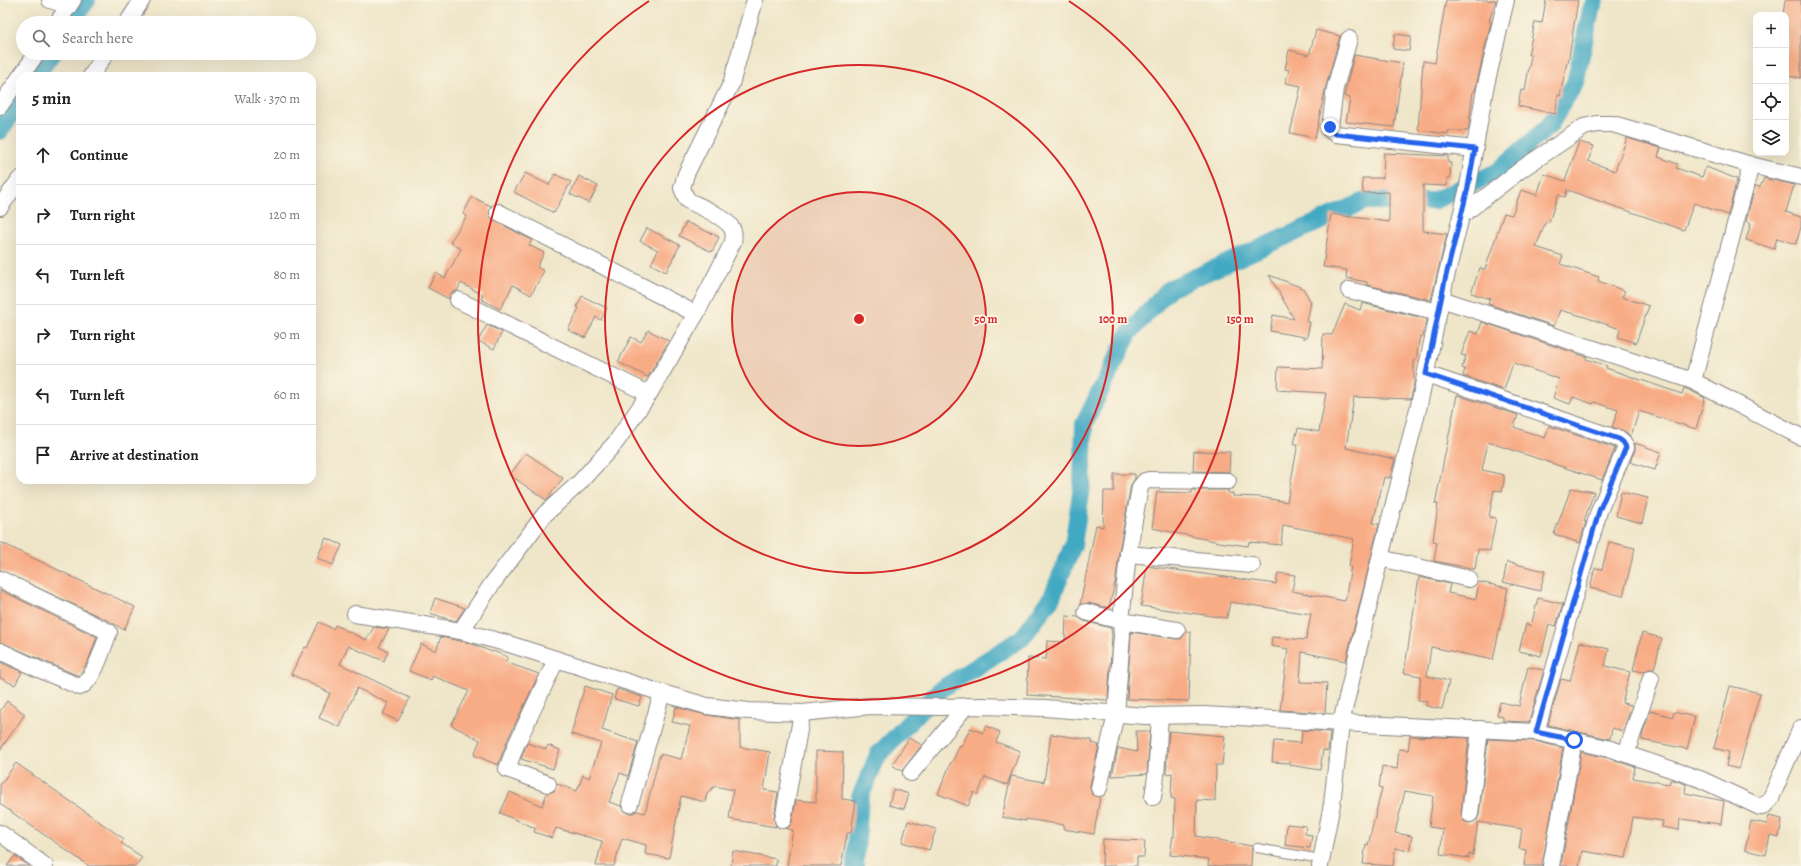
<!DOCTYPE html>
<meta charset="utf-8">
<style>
:root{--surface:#fff;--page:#f6f6f6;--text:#222;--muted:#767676;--line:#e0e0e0}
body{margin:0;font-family:Alegreya,serif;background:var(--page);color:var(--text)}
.controls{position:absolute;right:12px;top:12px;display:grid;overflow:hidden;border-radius:8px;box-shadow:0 4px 16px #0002}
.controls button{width:36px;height:36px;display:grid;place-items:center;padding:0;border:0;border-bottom:1px solid var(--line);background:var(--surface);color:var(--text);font:20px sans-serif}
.stop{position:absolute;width:12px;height:12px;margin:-9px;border:3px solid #2563eb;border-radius:50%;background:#fff}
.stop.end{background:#2563eb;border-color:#fff;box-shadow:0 1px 4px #0008}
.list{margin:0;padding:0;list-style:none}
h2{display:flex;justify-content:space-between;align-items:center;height:52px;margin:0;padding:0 16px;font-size:17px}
h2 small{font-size:13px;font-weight:400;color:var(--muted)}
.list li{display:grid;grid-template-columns:26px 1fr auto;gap:12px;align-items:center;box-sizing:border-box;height:60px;padding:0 16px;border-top:1px solid var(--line)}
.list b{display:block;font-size:15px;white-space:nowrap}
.list em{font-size:13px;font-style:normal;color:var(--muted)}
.icon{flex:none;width:22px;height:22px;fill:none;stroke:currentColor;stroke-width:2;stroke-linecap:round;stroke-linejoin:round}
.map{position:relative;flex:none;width:1801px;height:866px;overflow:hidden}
.search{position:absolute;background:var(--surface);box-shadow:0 4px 16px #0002;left:16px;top:16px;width:300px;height:44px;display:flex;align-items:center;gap:10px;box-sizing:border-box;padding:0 14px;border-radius:22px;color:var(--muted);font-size:15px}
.panel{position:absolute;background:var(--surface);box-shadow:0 4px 16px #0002;left:16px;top:72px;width:300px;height:412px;border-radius:12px}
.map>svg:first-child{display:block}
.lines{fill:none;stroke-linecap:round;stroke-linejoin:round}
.canal{stroke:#43a9c3;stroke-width:18}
.building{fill:#f8ac85}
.lane-casing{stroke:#888482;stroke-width:10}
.street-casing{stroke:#888482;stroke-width:18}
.lane{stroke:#fff;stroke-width:8}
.street{stroke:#fff;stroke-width:16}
.route{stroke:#2563eb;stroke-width:5}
.ring{fill:none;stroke:#d62828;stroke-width:2}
.centre{fill:#d62828;stroke:#fcf5e5;stroke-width:2}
.ring-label{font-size:12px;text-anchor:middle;font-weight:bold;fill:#d62828;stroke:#fcf5e5;stroke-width:3.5;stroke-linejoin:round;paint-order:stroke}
</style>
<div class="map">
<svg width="1801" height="866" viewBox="0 0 1801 866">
<rect width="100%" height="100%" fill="#fcf5e5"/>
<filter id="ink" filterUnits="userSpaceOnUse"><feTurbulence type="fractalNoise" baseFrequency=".025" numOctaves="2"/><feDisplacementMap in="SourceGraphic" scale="8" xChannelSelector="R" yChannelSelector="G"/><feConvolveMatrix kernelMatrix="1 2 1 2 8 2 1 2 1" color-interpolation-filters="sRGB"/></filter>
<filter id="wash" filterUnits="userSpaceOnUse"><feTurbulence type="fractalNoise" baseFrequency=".012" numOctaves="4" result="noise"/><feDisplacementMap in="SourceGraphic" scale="16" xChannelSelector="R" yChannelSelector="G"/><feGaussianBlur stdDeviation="0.9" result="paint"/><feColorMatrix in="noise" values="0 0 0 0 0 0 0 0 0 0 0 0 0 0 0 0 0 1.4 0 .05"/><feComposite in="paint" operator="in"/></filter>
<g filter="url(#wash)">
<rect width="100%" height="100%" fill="#efe6c9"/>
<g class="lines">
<!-- canal -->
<g class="canal">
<polyline points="71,23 87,0"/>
<polyline points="36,76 52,53"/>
<polyline points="0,131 20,101"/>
<polyline points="855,866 860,797 878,755 941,689 1022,638 1051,599 1073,545 1082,486 1084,424 1129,333 1169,289 1365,201 1433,201 1497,172 1549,126 1575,83 1591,10 1595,0"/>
</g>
</g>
<g id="blocks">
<!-- building -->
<g class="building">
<polygon points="1446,0 1496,0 1489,21 1491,22 1475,91 1473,91 1468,131 1448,131 1448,134 1418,130 1423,61 1435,63"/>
<polygon points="1546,0 1578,0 1568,63 1567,62 1560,96 1558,95 1555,114 1518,106 1521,90 1525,91 1531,55 1528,55 1535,22 1542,23"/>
<polygon points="1785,0 1801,0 1801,78 1786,76 1786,15 1783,15"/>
<polygon points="1316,30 1340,36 1326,86 1315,138 1290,133 1301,86 1285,83 1289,70 1285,69 1289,50 1309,55"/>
<polygon points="1395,34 1411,36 1409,51 1393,49"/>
<polygon points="1354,55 1403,63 1394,127 1346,122 1350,98 1344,96"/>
<polygon points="1627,138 1661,148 1658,157 1678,164 1676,168 1702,177 1706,167 1737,179 1728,215 1694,203 1684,230 1567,190 1565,197 1558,195 1549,222 1546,221 1536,247 1563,256 1560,264 1599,277 1598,281 1625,291 1622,297 1649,306 1636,343 1618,337 1620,329 1585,317 1560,310 1554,326 1488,304 1490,299 1471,293 1480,268 1485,269 1504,213 1512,215 1521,190 1537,195 1544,174 1565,181 1579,142 1594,146 1588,161 1615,171"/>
<polygon points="1384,153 1448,156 1448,163 1451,163 1450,178 1447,178 1447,186 1423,185 1423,231 1447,234 1431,300 1367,285 1367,282 1346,278 1347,270 1323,267 1331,214 1389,222 1389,192 1363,193 1362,178 1383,178"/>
<polygon points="525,173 549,185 555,174 571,182 554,213 514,192"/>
<polygon points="579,176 598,186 589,203 570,194"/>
<polygon points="1764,178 1794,185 1786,212 1801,217 1801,227 1796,244 1777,238 1774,249 1746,240 1751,223 1746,221 1755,186 1760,187"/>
<polygon points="472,197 491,206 489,213 493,220 532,240 529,245 544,253 537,267 544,271 531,295 513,285 500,309 481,299 483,295 461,283 457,291 452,292 449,299 428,288 436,273 445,278 461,249 450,242 467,216 463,214"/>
<polygon points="686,222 719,237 712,252 679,236"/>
<polygon points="647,228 680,245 666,272 651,264 658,250 640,241"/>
<polygon points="1269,275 1303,288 1311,302 1307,322 1310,322 1307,337 1305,337 1304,339 1304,337 1270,331 1273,315 1294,319"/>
<polygon points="582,296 607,308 601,320 596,317 585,338 568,330 579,308 577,307"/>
<polygon points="1362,303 1427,319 1423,337 1420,336 1416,360 1414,360 1414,383 1411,399 1354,397 1346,448 1395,459 1390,478 1384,477 1373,523 1379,524 1346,661 1302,652 1300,682 1327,683 1325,713 1280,710 1288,649 1271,646 1272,637 1306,640 1311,614 1230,602 1227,618 1141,606 1147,566 1276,584 1278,573 1295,575 1292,591 1345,601 1351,566 1349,566 1354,539 1283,525 1281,545 1249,542 1248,546 1219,542 1152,528 1157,492 1192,493 1192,490 1228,490 1228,493 1233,493 1233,496 1260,497 1287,502 1298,444 1294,444 1298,428 1319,432 1326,393 1277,390 1278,367 1322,369 1323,334 1332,335 1345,304 1360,310"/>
<polygon points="1482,322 1587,357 1586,359 1607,366 1606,368 1682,394 1684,388 1689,390 1705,398 1696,429 1639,411 1631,436 1624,431 1612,427 1618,410 1594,402 1593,404 1573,397 1570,404 1553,398 1559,379 1513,363 1504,390 1463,376 1465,369 1462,368 1466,356 1461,355 1470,331 1478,334"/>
<polygon points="487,325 502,332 494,349 478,341"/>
<polygon points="648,330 669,341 648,377 618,362 631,337 641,342"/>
<polygon points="1457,395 1518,415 1514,427 1545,438 1549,426 1615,448 1602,480 1488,442 1482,470 1504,475 1504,481 1502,491 1494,490 1489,517 1496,518 1490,551 1478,549 1475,569 1434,561 1437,542 1433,541 1438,504 1435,504"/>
<polygon points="1635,443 1661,452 1655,470 1630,462 1635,450"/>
<polygon points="1194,451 1230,452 1229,472 1193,471"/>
<polygon points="526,453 563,478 546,500 510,475"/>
<polygon points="1114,474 1135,474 1135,479 1131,485 1119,552 1116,579 1109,608 1088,603 1080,605 1096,525 1103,527 1104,491 1114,491"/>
<polygon points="1571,488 1594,492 1584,521 1586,521 1580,543 1554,534"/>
<polygon points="1621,492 1648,498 1642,523 1616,516"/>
<polygon points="326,538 342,545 333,565 317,558"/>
<polygon points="0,542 135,607 124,630 113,623 0,570"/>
<polygon points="1609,542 1635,548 1623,596 1590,588 1595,568 1602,569"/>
<polygon points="1507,562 1545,571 1540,591 1503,582"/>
<polygon points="1419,577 1450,584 1448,593 1476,599 1479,582 1508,588 1493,660 1431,647 1427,676 1449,681 1442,709 1426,706 1427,701 1418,700 1421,676 1404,673"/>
<polygon points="0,590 97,637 89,659 79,676 0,642"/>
<polygon points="435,598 465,608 456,621 448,619 430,613"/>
<polygon points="1538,598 1563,604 1556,626 1549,624 1541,656 1519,651 1526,624 1531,626"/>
<polygon points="1066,616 1078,617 1084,621 1111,628 1112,636 1108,700 1027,695 1028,658 1046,659 1047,641 1065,642"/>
<polygon points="319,622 333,629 335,625 366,640 374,627 389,629 379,647 388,651 384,661 348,646 340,664 410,698 398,721 383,714 388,703 357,688 340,727 319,718 330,693 291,674 305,647 307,648"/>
<polygon points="1131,632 1176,639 1181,639 1186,632 1191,632 1189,701 1127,699"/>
<polygon points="1642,633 1662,638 1654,669 1649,669 1644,672 1633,670"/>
<polygon points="441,637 470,643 492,652 493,651 508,657 505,662 539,674 507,741 498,765 474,755 480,740 451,725 469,691 433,676 431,680 409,671 421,644 436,651"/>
<polygon points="1580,642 1609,649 1605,666 1630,672 1622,703 1632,705 1623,731 1612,728 1610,739 1548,725 1561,679 1570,681"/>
<polygon points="0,662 22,672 15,685 0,678"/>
<polygon points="1528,667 1544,670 1529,722 1503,721 1503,717 1497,715 1500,702 1519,706"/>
<polygon points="585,686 612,695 602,730 638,742 628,776 620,773 609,802 621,806 623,810 627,813 633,813 637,811 645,813 660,754 681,759 690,726 672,722 676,707 706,715 740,720 740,747 770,752 764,790 778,792 774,818 776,827 729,819 733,790 715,786 707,793 705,802 681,796 669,858 645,854 646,845 622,838 614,866 596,866 602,841 556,828 552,838 534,832 535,828 500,813 510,792 542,806 547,793 554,791 557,784 577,791 583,775 589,778 601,743 571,734"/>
<polygon points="1730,686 1760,693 1739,769 1726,766 1729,752 1714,748"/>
<polygon points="617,689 642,697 639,706 614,699"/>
<polygon points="7,701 25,714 0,750 0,711"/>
<polygon points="1650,711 1673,717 1674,712 1695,717 1687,749 1642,740 1642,736"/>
<polygon points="986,726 1000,732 996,742 1020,751 1007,785 985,777 978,794 974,792 968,806 938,794 951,762 952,762 960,745 962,746 970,728 983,733"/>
<polygon points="1302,730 1330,732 1328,751 1323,750 1320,770 1290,765 1290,763 1272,762 1274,741 1301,743"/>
<polygon points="1136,731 1150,731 1147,774 1112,776 1118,748 1137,752"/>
<polygon points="1169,731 1225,736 1222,765 1216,765 1215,801 1197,800 1196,836 1252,846 1251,866 1208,866 1209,859 1170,855 1173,836 1174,837 1175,799 1171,798 1172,773 1166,774"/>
<polygon points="1051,734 1092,740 1092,743 1099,745 1090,786 1092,795 1100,797 1094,834 1063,829 1064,825 1026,819 1026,821 1002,817 1011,776 1044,782"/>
<polygon points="1410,736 1469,738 1461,813 1464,821 1469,823 1477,820 1479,815 1488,739 1535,741 1563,748 1542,866 1524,866 1526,850 1519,849 1522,829 1478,822 1473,855 1469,854 1469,858 1440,854 1443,829 1429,827 1433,796 1405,791 1395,833 1412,836 1409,851 1395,848 1393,866 1363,864 1366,844 1368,845 1382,788 1379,787 1382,766 1397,769 1399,749 1408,750"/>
<polygon points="909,738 922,745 902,771 892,765"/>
<polygon points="527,743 546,749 548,745 560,750 553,769 521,759"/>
<polygon points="816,751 843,752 842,799 856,801 851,833 847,833 841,866 787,866 793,830 787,829 792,822 796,800 816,802"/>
<polygon points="1581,752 1608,758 1635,767 1633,778 1669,784 1670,780 1674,780 1686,784 1685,793 1724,801 1721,824 1680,819 1679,830 1662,827 1663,821 1633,817 1626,858 1582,851 1579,866 1561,866"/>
<polygon points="16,763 124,839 121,843 142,857 136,866 89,866 0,804 0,785"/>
<polygon points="893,789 909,794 904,809 889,805"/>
<polygon points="1769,816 1782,819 1779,837 1770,835 1766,855 1745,850 1751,821 1767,824"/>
<polygon points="908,821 936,829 929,850 902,842"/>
<polygon points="1287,824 1306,826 1305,834 1312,835 1310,848 1285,845"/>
<polygon points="1103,839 1145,841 1144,857 1137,857 1137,866 1102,866"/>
<polygon points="733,851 776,859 776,866 731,866"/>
<polygon points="15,856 29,866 7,866"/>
</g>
</g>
</g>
<g filter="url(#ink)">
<use href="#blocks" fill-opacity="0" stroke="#888482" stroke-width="1"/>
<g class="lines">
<defs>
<polyline id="lane" points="1257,848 1321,859"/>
<g id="street">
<polyline points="50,0 69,6"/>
<path d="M755 0 731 84 686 174 682 188 687 200C699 206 724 216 731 227 734 231 734 237 733 242L696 314 649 394 616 442 579 483 545 514 492 584 461 631 509 644 662 693 707 706 748 711 802 713 870 706 942 707 981 706 1045 708 1145 716 1204 715 1341 723 1536 732 1611 749 1626 754 1700 779 1760 807H1763L1771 798 1801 728"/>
<polyline points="57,23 73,0"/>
<polyline points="127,23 142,0"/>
<polyline points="1349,39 1335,88 1330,127 1331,131 1336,134 1475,149"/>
<polyline points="21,76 37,53"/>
<polyline points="91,76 106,53"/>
<polyline points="0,106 20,77"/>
<polyline points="0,207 20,179"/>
<polyline points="498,212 696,314"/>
<polyline points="1461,216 1523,168 1584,127 1597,124 1613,124 1751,165 1801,177"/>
<polyline points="1349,290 1438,312"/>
<polyline points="1441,299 1693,381 1801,437"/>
<polyline points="458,300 649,394"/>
<polyline points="1426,374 1619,439 1623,442 1626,447 1599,511 1536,732"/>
<polyline points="1693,381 1751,165"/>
<polyline points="1128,554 1252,565"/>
<polyline points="1380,558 1469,579"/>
<path d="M0 579 109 632C103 647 94 681 80 687L36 668 0 651"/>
<polyline points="1086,612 1121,621 1177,630"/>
<polyline points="355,614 461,631"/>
<polyline points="1626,754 1651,678"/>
<polyline points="911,773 966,706"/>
<polyline points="548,784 507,769 516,745 556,660"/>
<polyline points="1099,788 1116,714 1122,636 1121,621 1128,554 1140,487 1145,481 1149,480 1228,481"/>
<polyline points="1153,797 1156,776 1160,716"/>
<polyline points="630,804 662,693"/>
<polyline points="1470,814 1480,729"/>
<polyline points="783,820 802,713"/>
<polyline points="0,833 45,866"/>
<polyline points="1320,866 1332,804 1341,723 1380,558 1419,405 1445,281 1467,192 1485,89 1506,0"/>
<polyline points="1551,866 1574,740"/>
</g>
</defs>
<!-- lane casing -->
<use href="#lane" class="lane-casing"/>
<!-- street casing -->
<use href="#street" class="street-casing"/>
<!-- lane -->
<use href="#lane" class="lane"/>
<!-- street -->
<use href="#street" class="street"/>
</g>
</g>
<g class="lines" filter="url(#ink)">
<!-- route -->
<polyline class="route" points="1330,127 1331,131 1336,134 1475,149 1467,192 1445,280 1426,374 1619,439 1623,442 1626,447 1599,511 1536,732 1574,740"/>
</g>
<!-- distance rings -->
<circle cx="859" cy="319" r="127" fill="#d62828" fill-opacity=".12"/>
<g class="ring">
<circle cx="859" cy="319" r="127"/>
<circle cx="859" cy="319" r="254"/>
<path d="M1069 1A381 381 0 1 1 649 1"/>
</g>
<circle cx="859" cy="319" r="6" class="centre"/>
<g class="ring-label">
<text x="986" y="323">50 m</text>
<text x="1113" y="323">100 m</text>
<text x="1240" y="323">150 m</text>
</g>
</svg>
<div class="controls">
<button>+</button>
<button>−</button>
<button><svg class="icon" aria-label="locate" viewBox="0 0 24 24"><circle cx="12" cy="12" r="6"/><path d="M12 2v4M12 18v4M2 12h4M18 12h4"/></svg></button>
<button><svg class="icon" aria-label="layers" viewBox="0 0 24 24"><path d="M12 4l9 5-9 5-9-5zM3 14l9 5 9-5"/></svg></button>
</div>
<div class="stop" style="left:1574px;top:740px"></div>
<div class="stop end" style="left:1330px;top:127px"></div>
<div class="search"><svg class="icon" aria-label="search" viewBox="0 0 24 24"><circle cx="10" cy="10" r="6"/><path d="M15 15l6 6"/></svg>Search here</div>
<section class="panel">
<h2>5 min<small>Walk · 370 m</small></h2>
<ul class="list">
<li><svg class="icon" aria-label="ahead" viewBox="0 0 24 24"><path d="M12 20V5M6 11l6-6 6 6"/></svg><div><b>Continue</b></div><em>20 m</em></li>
<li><svg class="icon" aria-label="right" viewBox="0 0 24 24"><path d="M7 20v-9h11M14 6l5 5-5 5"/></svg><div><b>Turn right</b></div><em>120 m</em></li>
<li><svg class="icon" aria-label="left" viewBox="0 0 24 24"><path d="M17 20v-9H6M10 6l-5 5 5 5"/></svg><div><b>Turn left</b></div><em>80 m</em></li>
<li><svg class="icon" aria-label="right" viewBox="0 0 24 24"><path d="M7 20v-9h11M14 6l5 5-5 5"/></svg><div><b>Turn right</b></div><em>90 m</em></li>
<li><svg class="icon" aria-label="left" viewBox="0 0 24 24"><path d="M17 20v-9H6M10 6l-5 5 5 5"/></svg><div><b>Turn left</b></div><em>60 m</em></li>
<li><svg class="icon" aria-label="arrive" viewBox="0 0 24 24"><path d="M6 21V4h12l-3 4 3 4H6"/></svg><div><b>Arrive at destination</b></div></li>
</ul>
</section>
</div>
